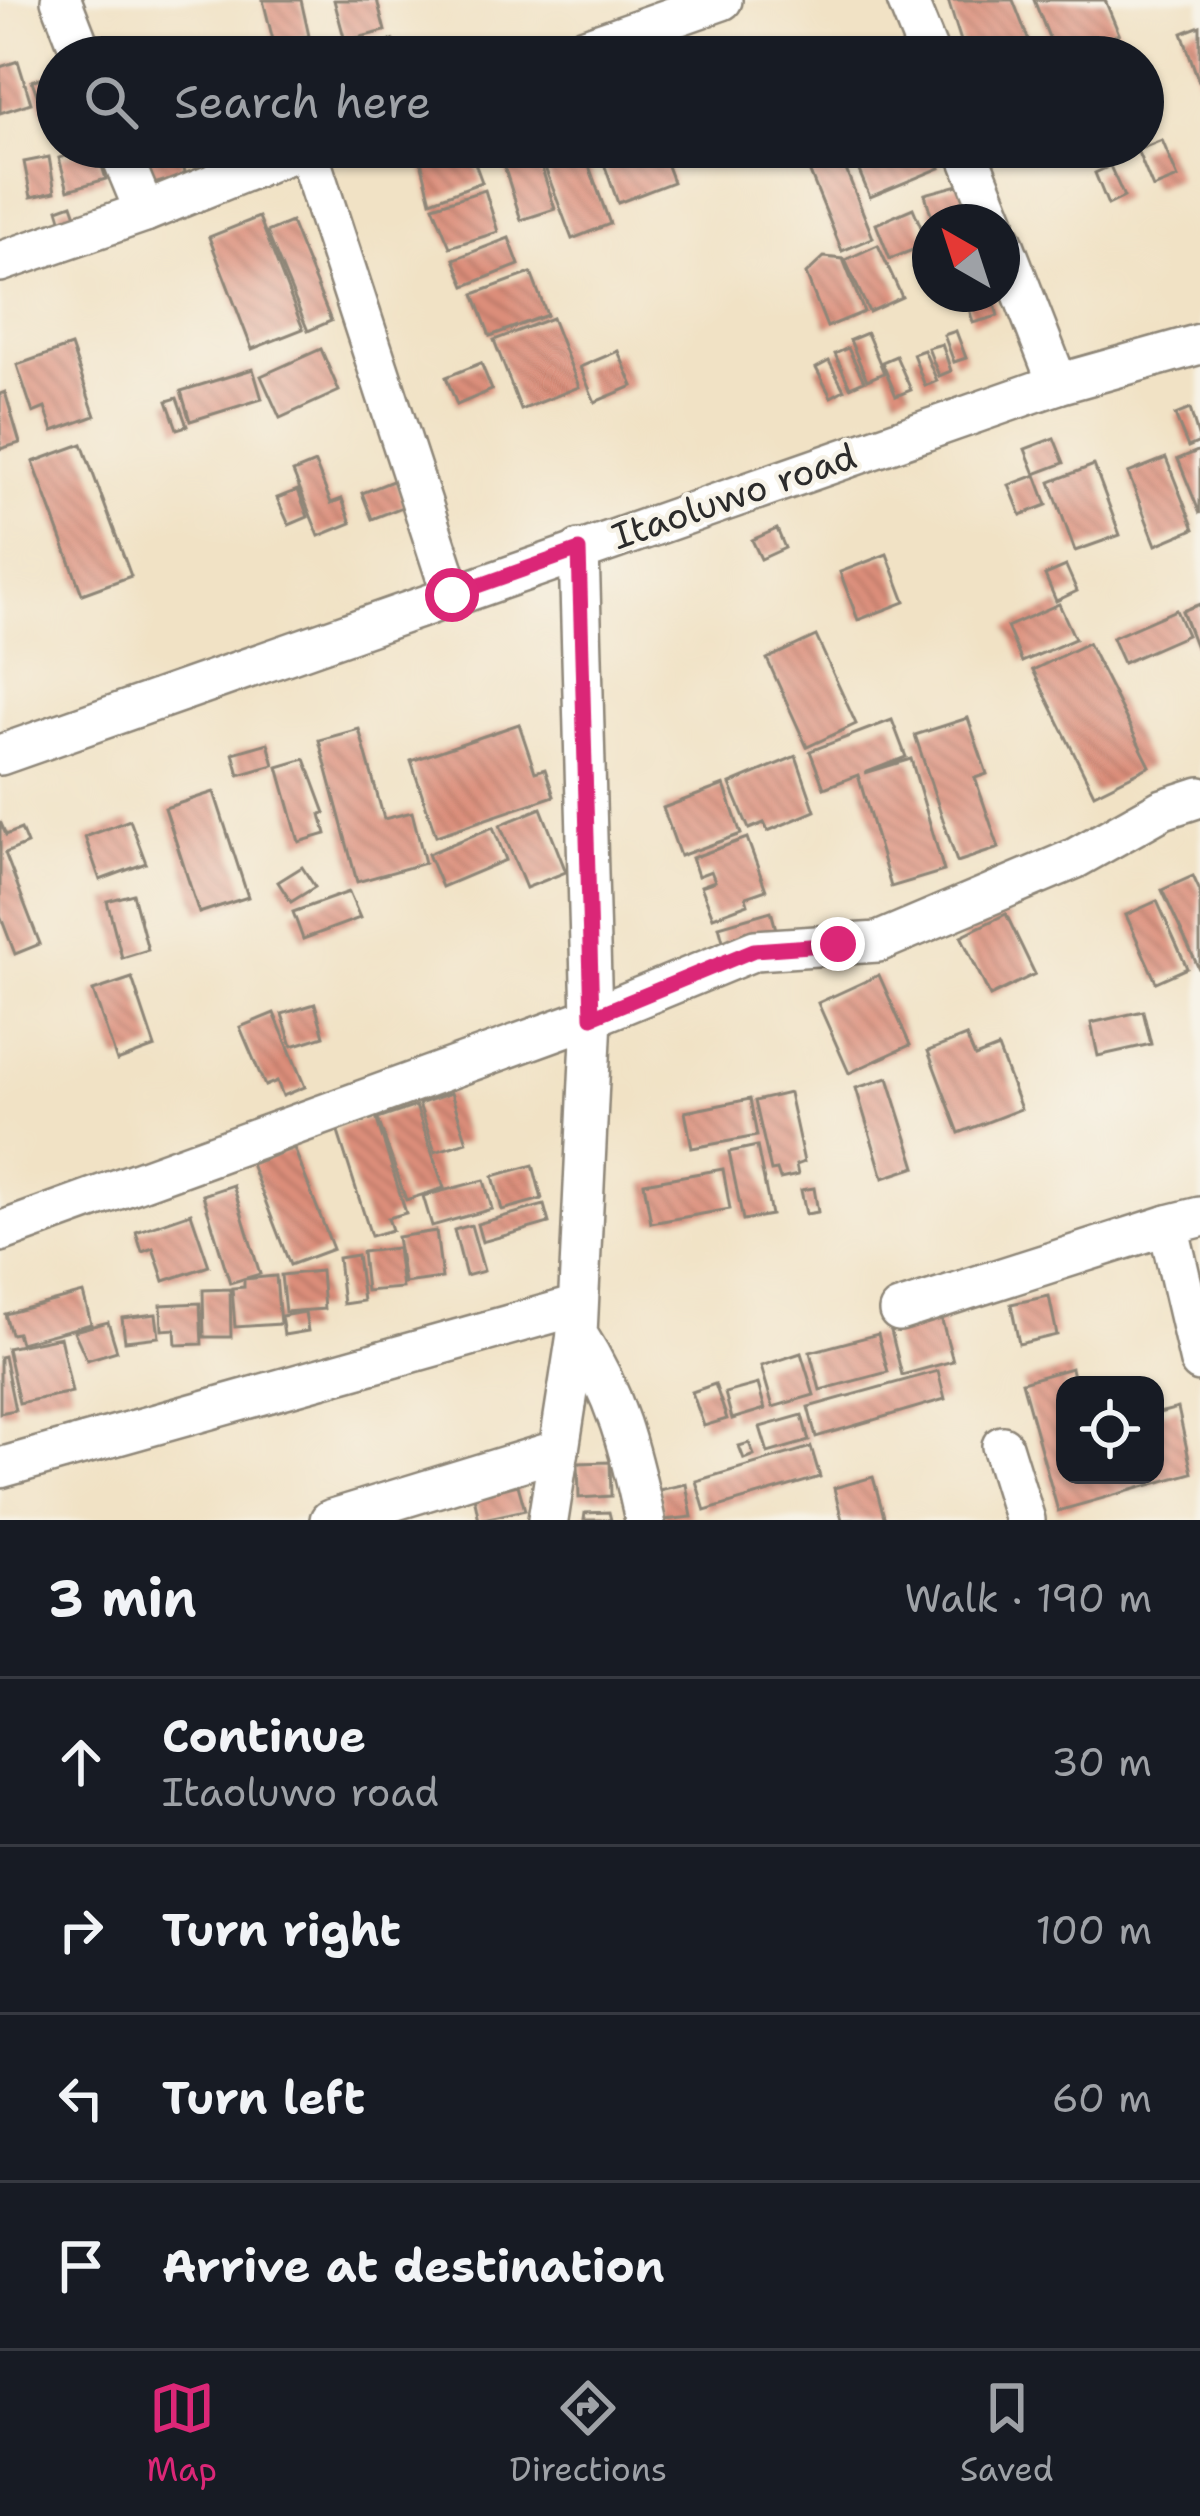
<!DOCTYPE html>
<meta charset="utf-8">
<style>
:root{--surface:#171b24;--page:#20242c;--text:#f1f3f6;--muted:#9ea1a6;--line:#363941;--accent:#db2777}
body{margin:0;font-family:"Shantell Sans",sans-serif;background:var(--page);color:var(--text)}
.controls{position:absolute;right:36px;bottom:36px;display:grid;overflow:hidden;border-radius:24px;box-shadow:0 3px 9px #0004}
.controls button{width:108px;height:108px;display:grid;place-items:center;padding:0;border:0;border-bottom:3px solid var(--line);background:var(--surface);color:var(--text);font:60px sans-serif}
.compass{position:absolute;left:912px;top:204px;width:108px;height:108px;border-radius:50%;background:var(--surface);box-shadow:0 3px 9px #0004;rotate:321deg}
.stop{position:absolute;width:36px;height:36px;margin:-27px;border:9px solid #db2777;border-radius:50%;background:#fff}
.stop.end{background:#db2777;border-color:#fff;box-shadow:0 3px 12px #0008}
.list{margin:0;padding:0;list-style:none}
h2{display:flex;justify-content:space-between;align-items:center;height:156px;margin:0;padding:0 48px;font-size:51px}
h2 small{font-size:39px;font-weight:400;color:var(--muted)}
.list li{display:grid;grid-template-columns:78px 1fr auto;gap:36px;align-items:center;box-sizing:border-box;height:168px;padding:0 48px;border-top:3px solid var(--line)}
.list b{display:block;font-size:45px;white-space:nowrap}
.list p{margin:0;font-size:39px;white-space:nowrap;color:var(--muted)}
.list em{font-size:39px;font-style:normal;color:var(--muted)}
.icon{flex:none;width:66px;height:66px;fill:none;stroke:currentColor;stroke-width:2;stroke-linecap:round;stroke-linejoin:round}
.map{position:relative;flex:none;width:1200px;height:1520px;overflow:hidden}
.search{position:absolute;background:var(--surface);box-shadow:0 3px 9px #0004;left:36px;right:36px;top:36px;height:132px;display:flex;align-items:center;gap:30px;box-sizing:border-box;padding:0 42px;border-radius:66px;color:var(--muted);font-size:45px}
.sheet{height:828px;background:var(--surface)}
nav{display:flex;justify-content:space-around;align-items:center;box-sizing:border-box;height:168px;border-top:3px solid var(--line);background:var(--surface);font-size:33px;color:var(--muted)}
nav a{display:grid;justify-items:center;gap:6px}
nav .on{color:var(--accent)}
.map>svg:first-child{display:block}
.building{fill:url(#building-back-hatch)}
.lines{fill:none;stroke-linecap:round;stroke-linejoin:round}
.minor-casing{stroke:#8e8678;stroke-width:44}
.minor{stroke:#fff;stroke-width:39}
.route{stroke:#db2777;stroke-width:15}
.labels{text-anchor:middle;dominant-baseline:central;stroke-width:9;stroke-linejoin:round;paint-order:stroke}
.street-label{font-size:36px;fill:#2b2b2b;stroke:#f7f3e8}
</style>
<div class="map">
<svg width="1200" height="1520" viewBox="0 0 1200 1520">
<defs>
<pattern id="building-back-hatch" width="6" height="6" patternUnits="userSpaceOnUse" patternTransform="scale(3)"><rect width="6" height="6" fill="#dc8e7a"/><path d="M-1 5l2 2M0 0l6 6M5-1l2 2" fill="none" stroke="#b37464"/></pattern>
</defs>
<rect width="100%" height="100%" fill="#f7f3e8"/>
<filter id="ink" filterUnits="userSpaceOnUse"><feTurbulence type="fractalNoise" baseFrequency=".00833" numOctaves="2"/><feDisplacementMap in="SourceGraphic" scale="24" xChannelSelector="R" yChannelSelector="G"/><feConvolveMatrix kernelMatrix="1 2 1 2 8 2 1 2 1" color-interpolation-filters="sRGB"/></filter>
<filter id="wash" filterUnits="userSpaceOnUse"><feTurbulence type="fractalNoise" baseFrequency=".004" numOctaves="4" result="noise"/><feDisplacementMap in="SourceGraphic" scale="48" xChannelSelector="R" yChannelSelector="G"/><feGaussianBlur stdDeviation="2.7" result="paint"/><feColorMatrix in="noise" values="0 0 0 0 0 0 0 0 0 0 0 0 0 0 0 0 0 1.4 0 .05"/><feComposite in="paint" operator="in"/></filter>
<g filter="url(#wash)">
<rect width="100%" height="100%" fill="#f1e2c5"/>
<g id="blocks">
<!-- building -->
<g class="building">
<polygon points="263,0 301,0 309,36 274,44"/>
<polygon points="334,0 377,0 385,31 345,41"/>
<polygon points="948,0 1013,0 1035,57 966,57"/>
<polygon points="1034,0 1105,0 1119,34 1057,57"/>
<polygon points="1200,26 1200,82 1199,82 1182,33"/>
<polygon points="393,40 397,57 362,57 360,48"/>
<polygon points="18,61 31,103 0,113 0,67"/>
<polygon points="57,72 57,109 44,114 32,81"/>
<polygon points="1162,140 1178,178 1153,188 1137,150"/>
<polygon points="96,147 106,179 68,190 59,158"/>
<polygon points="137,147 210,147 211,151 181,161 187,178 165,186 163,181 151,185"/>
<polygon points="447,147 469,147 482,182 431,201 420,157"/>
<polygon points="535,147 555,209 521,220 501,156"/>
<polygon points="568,147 582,147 610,224 572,239 541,157"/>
<polygon points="598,147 660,147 673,182 618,203"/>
<polygon points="868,147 932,147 940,168 870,197 852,154"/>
<polygon points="839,152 873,238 842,251 807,165"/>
<polygon points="49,157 55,192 31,197 24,162"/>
<polygon points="1110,166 1124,197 1108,205 1095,173"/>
<polygon points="962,184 972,222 933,222 925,194"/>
<polygon points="485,190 498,232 450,247 433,206"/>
<polygon points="72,204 80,227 65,232 58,209"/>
<polygon points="913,208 928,244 890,259 876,224"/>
<polygon points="259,217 303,329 252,349 209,237"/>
<polygon points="291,222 331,321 308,331 267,232"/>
<polygon points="509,238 519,265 465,286 454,259"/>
<polygon points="878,245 902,297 869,312 845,260"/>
<polygon points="824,257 843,259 864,312 827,327 806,274"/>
<polygon points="531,273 547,315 490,336 474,294"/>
<polygon points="965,294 992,294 998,316 973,323"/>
<polygon points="552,318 579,387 521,410 494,340"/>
<polygon points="956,331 966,358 954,362 944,335"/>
<polygon points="867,333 884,373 867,380 850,340"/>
<polygon points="942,344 951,371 939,376 928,348"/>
<polygon points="71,346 95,416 53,431 45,408 33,413 17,365"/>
<polygon points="848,348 864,381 850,387 835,354"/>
<polygon points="321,349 339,391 280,418 261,376"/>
<polygon points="924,350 937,381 925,386 913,354"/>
<polygon points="618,351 633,386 595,402 580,367"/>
<polygon points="896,356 911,390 896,396 882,362"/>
<polygon points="829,361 844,390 831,397 816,368"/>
<polygon points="481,363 492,390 457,405 446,377"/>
<polygon points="253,369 262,399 190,421 181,391"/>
<polygon points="5,392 20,443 0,449 0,394"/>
<polygon points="177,398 187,426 177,429 167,401"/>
<polygon points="1190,409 1200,442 1188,447 1175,415"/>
<polygon points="1054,438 1064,463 1035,474 1025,449"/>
<polygon points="82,444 131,576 82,594 33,462"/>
<polygon points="1200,450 1200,514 1178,459"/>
<polygon points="1166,458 1194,529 1156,545 1128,473"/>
<polygon points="315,463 331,503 342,499 351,523 319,536 293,472"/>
<polygon points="1094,465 1120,535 1075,551 1050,482"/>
<polygon points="1036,475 1047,505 1021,515 1009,485"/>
<polygon points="395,480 405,506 372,519 362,493"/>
<polygon points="298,490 308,517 289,525 277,498"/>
<polygon points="777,529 785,548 761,559 752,540"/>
<polygon points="887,554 905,602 858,620 840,572"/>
<polygon points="1066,566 1077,591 1056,601 1045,575"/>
<polygon points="1059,604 1075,639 1022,662 1007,627"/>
<polygon points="1200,604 1200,658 1182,611"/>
<polygon points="1176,610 1187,635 1123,663 1112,638"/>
<polygon points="816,636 856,724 807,747 767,659"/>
<polygon points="1088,643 1150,766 1094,794 1033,670"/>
<polygon points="968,718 987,774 975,778 999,848 957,862 915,735"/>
<polygon points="892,720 906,757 865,773 911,759 944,871 891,887 858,775 824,788 810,751"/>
<polygon points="519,724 535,772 545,769 554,796 436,836 411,761"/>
<polygon points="359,729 384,819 412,812 425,863 357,882 319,740"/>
<polygon points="268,743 274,765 239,775 233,753"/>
<polygon points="796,756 815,811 768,831 764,823 749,829 730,784"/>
<polygon points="305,759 325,813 321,814 326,834 299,842 278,767"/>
<polygon points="724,785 741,834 680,856 663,808"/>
<polygon points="214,792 248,897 199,913 165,808"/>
<polygon points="541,808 566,872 526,888 500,825"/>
<polygon points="130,820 146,863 100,880 85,837"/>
<polygon points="0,821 6,835 21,829 27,844 5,853 40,944 15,954 0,915"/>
<polygon points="493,827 506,860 442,887 428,854"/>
<polygon points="747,838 766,890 746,897 748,904 713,917 701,886 715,881 711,871 698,876 692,858"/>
<polygon points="302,867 315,887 291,902 278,882"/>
<polygon points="1193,876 1200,891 1200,971 1162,890"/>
<polygon points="349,892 360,918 303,939 293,912"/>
<polygon points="133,894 148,950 122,958 107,901"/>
<polygon points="1157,901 1187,968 1156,982 1126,915"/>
<polygon points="771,911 777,933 725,948 719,926"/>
<polygon points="1006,914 1035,974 990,996 961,936"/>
<polygon points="879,975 910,1045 849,1073 818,1003"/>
<polygon points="132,978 155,1047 117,1061 93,991"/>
<polygon points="315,1004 324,1036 292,1046 282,1014"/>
<polygon points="1143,1011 1151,1044 1098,1056 1091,1023"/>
<polygon points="274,1013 305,1087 283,1096 277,1081 265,1086 240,1027"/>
<polygon points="966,1036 975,1057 998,1048 1021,1109 959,1133 928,1051"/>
<polygon points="888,1078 916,1167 883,1178 856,1088"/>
<polygon points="451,1093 467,1142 435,1152 419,1104"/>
<polygon points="789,1093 804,1162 796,1165 798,1175 780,1179 777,1170 771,1171 755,1101"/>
<polygon points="750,1099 757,1136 692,1148 685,1112"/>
<polygon points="416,1106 444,1188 406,1200 378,1119"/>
<polygon points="376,1117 406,1213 388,1218 392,1230 371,1236 337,1129"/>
<polygon points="757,1146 771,1215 743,1220 729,1152"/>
<polygon points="294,1148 333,1249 290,1265 251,1164"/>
<polygon points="533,1165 542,1199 502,1210 493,1176"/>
<polygon points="723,1169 730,1209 651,1223 644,1183"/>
<polygon points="484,1180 492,1209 432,1226 423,1196"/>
<polygon points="233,1185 260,1274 230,1283 203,1195"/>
<polygon points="814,1188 818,1212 806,1214 801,1190"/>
<polygon points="544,1205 549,1223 482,1242 477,1224"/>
<polygon points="191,1213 209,1266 164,1281 153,1248 142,1252 136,1232"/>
<polygon points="471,1225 484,1271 466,1276 454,1230"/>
<polygon points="436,1231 442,1278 404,1283 397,1237"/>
<polygon points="397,1248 402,1288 366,1291 362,1252"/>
<polygon points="357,1255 363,1301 343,1304 338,1258"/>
<polygon points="321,1271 324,1309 285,1312 281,1275"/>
<polygon points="276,1276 280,1324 235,1327 232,1288 244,1287 244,1279"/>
<polygon points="230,1289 231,1337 204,1337 203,1290"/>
<polygon points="83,1293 91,1324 20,1343 17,1333 11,1334 5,1314"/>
<polygon points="1049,1296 1057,1335 1019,1344 1011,1304"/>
<polygon points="200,1303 202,1344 176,1345 175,1329 162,1330 161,1305"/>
<polygon points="305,1312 308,1331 284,1335 281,1316"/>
<polygon points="156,1314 159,1337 125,1341 122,1318"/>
<polygon points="941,1317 953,1361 902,1375 891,1331"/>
<polygon points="108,1322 117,1351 87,1360 74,1331"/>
<polygon points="878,1334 888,1372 820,1390 810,1352"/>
<polygon points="60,1337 72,1392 19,1403 7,1348"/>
<polygon points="801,1353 814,1395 773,1407 761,1366"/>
<polygon points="4,1356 15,1410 0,1413 0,1357"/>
<polygon points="1071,1368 1075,1385 1065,1385 1065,1475 1155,1475 1155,1414 1178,1408 1192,1473 1058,1511 1022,1382"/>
<polygon points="938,1371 945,1399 816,1437 808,1407"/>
<polygon points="715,1384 727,1419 704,1426 692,1392"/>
<polygon points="758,1384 765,1409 732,1419 725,1393"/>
<polygon points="802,1415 809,1441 768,1453 760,1427"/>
<polygon points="749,1443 754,1455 744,1459 739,1446"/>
<polygon points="811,1447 820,1477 705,1511 696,1481"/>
<polygon points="610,1462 611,1496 579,1498 578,1463"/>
<polygon points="873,1477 885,1520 842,1520 834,1488"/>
<polygon points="686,1484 692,1517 664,1520 659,1490"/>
<polygon points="518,1485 525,1510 479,1520 474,1496"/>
<polygon points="609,1512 611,1520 584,1520 585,1513"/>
</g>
</g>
</g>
<g filter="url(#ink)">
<use href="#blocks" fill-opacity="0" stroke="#8e8678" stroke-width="3"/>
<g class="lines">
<defs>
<g id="minor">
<polyline points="61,0 83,57"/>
<polyline points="907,0 930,57"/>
<polyline points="560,57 722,0"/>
<polyline points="118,147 145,212"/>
<polyline points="306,147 452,595"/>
<polyline points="965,147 995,222"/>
<polyline points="1002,240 1058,384"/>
<polyline points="0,262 145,212 305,147"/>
<path d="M579 550 592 1017 577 1334C616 1394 630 1450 645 1520"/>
<polyline points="0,755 1058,384 1200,344"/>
<polyline points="1200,1217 1168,1225 1200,1362"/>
<polyline points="0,1232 592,1017 755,950 878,942 1074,859 1163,809 1200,797"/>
<polyline points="899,1311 1168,1225"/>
<polyline points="1002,1446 1025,1520"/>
<polyline points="0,1468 577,1306"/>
<polyline points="330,1520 559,1450"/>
<polyline points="548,1520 577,1334"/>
</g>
</defs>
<!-- minor casing -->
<use href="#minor" class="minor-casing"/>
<!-- minor -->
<use href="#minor" class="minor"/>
</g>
</g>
<g class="lines" filter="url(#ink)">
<!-- route -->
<polyline class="route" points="452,595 579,550 592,1017 754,950 838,944"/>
</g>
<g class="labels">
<!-- street labels -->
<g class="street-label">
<text transform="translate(734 496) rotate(-19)">Itaoluwo road</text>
</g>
</g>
</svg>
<div class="controls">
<button><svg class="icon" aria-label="locate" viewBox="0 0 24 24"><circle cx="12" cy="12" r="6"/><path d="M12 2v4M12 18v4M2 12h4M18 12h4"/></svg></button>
</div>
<svg class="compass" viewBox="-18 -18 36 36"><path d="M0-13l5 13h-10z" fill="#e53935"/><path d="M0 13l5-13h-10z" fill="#9ea1a6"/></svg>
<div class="stop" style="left:452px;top:595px"></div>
<div class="stop end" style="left:838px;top:944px"></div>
<div class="search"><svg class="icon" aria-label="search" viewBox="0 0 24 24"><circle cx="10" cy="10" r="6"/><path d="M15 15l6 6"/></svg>Search here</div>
</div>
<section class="sheet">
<h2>3 min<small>Walk · 190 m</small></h2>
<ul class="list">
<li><svg class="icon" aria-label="ahead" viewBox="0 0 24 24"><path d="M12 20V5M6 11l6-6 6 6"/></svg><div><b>Continue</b><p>Itaoluwo road</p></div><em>30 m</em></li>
<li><svg class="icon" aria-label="right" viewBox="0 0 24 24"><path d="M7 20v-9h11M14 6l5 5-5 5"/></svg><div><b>Turn right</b></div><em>100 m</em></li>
<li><svg class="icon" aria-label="left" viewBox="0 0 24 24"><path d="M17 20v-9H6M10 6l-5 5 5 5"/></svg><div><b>Turn left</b></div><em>60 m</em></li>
<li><svg class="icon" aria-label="arrive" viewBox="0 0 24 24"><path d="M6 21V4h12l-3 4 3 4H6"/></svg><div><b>Arrive at destination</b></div></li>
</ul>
</section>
<nav>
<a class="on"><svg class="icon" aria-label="map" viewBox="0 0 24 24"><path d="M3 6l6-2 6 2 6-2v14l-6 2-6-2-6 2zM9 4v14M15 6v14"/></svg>Map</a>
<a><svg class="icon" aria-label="directions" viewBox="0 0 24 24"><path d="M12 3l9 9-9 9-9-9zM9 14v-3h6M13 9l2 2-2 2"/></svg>Directions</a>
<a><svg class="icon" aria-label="saved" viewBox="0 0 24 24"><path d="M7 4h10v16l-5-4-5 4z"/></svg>Saved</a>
</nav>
